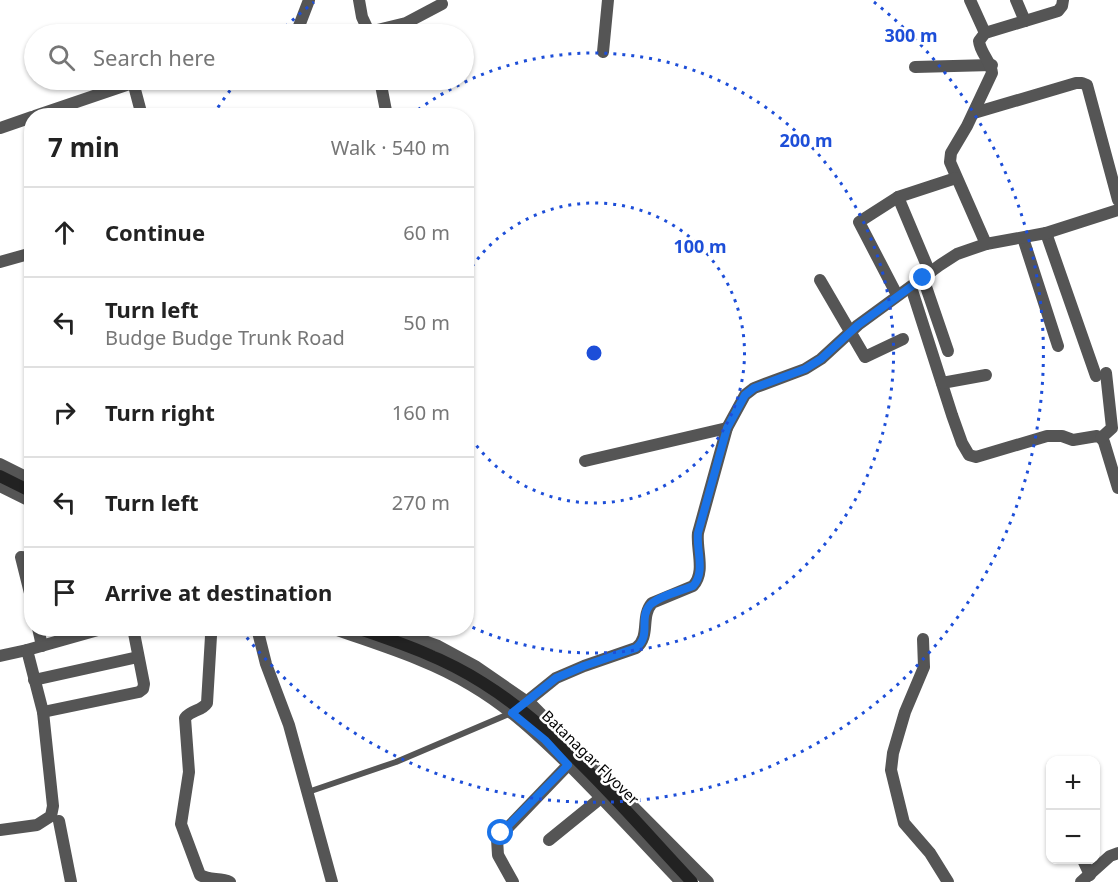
<!DOCTYPE html>
<meta charset="utf-8">
<style>
:root{--surface:#fff;--page:#f2f2f2;--text:#222;--muted:#767676;--line:#e0e0e0}
body{margin:0;font-family:"Noto Sans",sans-serif;background:var(--page);color:var(--text)}
.controls{position:absolute;right:18px;bottom:18px;display:grid;overflow:hidden;border-radius:12px;box-shadow:0 2px 4px #0004}
.controls button{width:54px;height:54px;display:grid;place-items:center;padding:0;border:0;border-bottom:2px solid var(--line);background:var(--surface);color:var(--text);font:30px sans-serif}
.stop{position:absolute;width:18px;height:18px;margin:-14px;border:4px solid #1a73e8;border-radius:50%;background:#fff}
.stop.end{background:#1a73e8;border-color:#fff;box-shadow:0 2px 6px #0008}
.list{margin:0;padding:0;list-style:none}
h2{display:flex;justify-content:space-between;align-items:center;height:78px;margin:0;padding:0 24px;font-size:26px}
h2 small{font-size:20px;font-weight:400;color:var(--muted)}
.list li{display:grid;grid-template-columns:39px 1fr auto;gap:18px;align-items:center;box-sizing:border-box;height:90px;padding:0 24px;border-top:2px solid var(--line)}
.list b{display:block;font-size:22px;white-space:nowrap}
.list p{margin:0;font-size:20px;white-space:nowrap;color:var(--muted)}
.list em{font-size:20px;font-style:normal;color:var(--muted)}
.icon{flex:none;width:33px;height:33px;fill:none;stroke:currentColor;stroke-width:2;stroke-linecap:round;stroke-linejoin:round}
.map{position:relative;flex:none;width:1118px;height:882px;overflow:hidden}
.search{position:absolute;background:var(--surface);box-shadow:0 2px 4px #0004;left:24px;top:24px;width:450px;height:66px;display:flex;align-items:center;gap:15px;box-sizing:border-box;padding:0 21px;border-radius:33px;color:var(--muted);font-size:22px}
.panel{position:absolute;background:var(--surface);box-shadow:0 2px 4px #0004;left:24px;top:108px;width:450px;height:528px;border-radius:24px}
.map>svg:first-child{display:block}
.lines{fill:none;stroke-linecap:round;stroke-linejoin:round}
.service{stroke:#555;stroke-width:6}
.minor{stroke:#555;stroke-width:12}
.tertiary{stroke:#555;stroke-width:12}
.secondary{stroke:#222;stroke-width:12}
.secondary-bridge{stroke:#222;stroke-width:12}
.route{stroke:#1a73e8;stroke-width:8}
.ring{fill:none;stroke:#1d4ed8;stroke-width:3;stroke-dasharray:3 6}
.labels{text-anchor:middle;dominant-baseline:central;stroke-width:5;stroke-linejoin:round;paint-order:stroke}
.street-label{font-size:15px;fill:#000;stroke:#fff}
.centre{fill:#1d4ed8;stroke:#fff;stroke-width:3}
.ring-label{font-size:18px;text-anchor:middle;font-weight:bold;fill:#1d4ed8;stroke:#fff;stroke-width:5;stroke-linejoin:round;paint-order:stroke}
</style>
<div class="map">
<svg width="1118" height="882" viewBox="0 0 1118 882">
<rect width="100%" height="100%" fill="#fff"/>
<g class="lines">
<!-- service -->
<polyline class="service" points="308,792 396,762 511,713"/>
<!-- minor -->
<g class="minor">
<polyline points="359,0 362,17 370,34"/>
<polyline points="970,0 985,33"/>
<polyline points="1016,0 1025,21"/>
<polyline points="369,32 406,23 442,4"/>
<polyline points="296,34 309,0"/>
<polyline points="603,52 608,0"/>
<polyline points="915,67 992,65"/>
<polyline points="380,80 387,116"/>
<polyline points="133,82 142,116"/>
<polyline points="974,113 1076,83 1082,83 1087,85 1118,200"/>
<polyline points="35,116 141,80"/>
<polyline points="0,128 32,117"/>
<polyline points="898,197 930,273"/>
<polyline points="1046,233 1096,376"/>
<polyline points="1023,238 1058,346"/>
<path d="M986 244 950 162 951 153 967 126 992 73C991 61 980 53 979 41L985 33 1058 11 1062 6 1063 0"/>
<polyline points="0,262 32,253"/>
<polyline points="923,278 948,351"/>
<polyline points="820,280 865,357 903,339"/>
<polyline points="911,287 952,415 962,443 969,455 976,457 1047,436 1062,436 1073,440 1097,436 1101,438 1104,442 1118,488"/>
<polyline points="897,295 859,222 898,197 956,178"/>
<polyline points="942,383 986,375"/>
<polyline points="1101,438 1112,428 1106,373"/>
<polyline points="585,461 727,428"/>
<polyline points="32,558 21,557 32,601"/>
<polyline points="38,628 42,646"/>
<path d="M209 628 211 636 207 703C202 711 191 710 185 718L189 772 181 824 200 875C210 881 220 877 230 882"/>
<polyline points="257,628 266,664 289,725 332,882"/>
<polyline points="923,639 924,667 905,712 893,753 891,770 904,823 930,853 948,882"/>
<polyline points="0,656 27,650"/>
<polyline points="34,680 138,657"/>
<path d="M520 707 556 678 584 666 636 648C651 636 640 617 652 603L693 586C706 572 696 550 698 533L727 428 745 395 754 388 805 369 821 359 858 325 940 265 957 254 986 244 1046 233 1118 210"/>
<polyline points="43,712 139,692 143,689 144,684 133,628"/>
<polyline points="59,821 71,882"/>
<polyline points="0,830 37,825 51,816 53,806 43,712 27,650 105,628"/>
<polyline points="549,840 602,797"/>
<polyline points="1083,860 1090,875"/>
<polyline points="513,882 498,855 497,839 568,765"/>
<polyline points="1081,882 1110,856 1118,853"/>
</g>
<!-- tertiary -->
<g class="tertiary">
<polyline points="0,464 32,480"/>
<polyline points="0,486 32,502"/>
<path d="M332 628C379 645 428 659 471 685 510 708 538 735 570 766 608 804 644 843 681 882"/>
<polyline points="388,628 438,646 475,666 533,706 708,882"/>
</g>
<!-- secondary -->
<polyline class="secondary" points="0,476 32,492"/>
<!-- secondary-bridge -->
<path class="secondary-bridge" d="M357 628C401 643 444 658 483 683 560 731 630 816 692 882"/>
</g>
<g class="lines">
<!-- route -->
<path class="route" d="M501 833 568 765 545 740 512 713 556 678 584 666 636 648C652 635 638 619 650 605 659 596 681 591 693 586 706 572 696 550 698 533L727 428 745 395 754 388 805 369 821 359 858 325 923 278"/>
</g>
<!-- distance rings -->
<g class="ring">
<path d="M467 274A150 150 0 1 1 467 432"/>
<path d="M411 115A300 300 0 1 1 467 625"/>
<path d="M213 115A449 449 0 0 1 238 80M279 33A449 449 0 0 1 314 2M874 2A449 449 0 1 1 240 629"/>
</g>
<g class="labels">
<!-- street labels -->
<g class="street-label">
<text transform="translate(591 757) rotate(44)">Batanagar Flyover</text>
</g>
</g>
<circle cx="594" cy="353" r="9" class="centre"/>
<g class="ring-label">
<text x="911" y="42">300 m</text>
<text x="806" y="147">200 m</text>
<text x="700" y="253">100 m</text>
</g>
</svg>
<div class="controls">
<button>+</button>
<button>−</button>
</div>
<div class="stop" style="left:501px;top:833px"></div>
<div class="stop end" style="left:923px;top:278px"></div>
<div class="search"><svg class="icon" aria-label="search" viewBox="0 0 24 24"><circle cx="10" cy="10" r="6"/><path d="M15 15l6 6"/></svg>Search here</div>
<section class="panel">
<h2>7 min<small>Walk · 540 m</small></h2>
<ul class="list">
<li><svg class="icon" aria-label="ahead" viewBox="0 0 24 24"><path d="M12 20V5M6 11l6-6 6 6"/></svg><div><b>Continue</b></div><em>60 m</em></li>
<li><svg class="icon" aria-label="left" viewBox="0 0 24 24"><path d="M17 20v-9H6M10 6l-5 5 5 5"/></svg><div><b>Turn left</b><p>Budge Budge Trunk Road</p></div><em>50 m</em></li>
<li><svg class="icon" aria-label="right" viewBox="0 0 24 24"><path d="M7 20v-9h11M14 6l5 5-5 5"/></svg><div><b>Turn right</b></div><em>160 m</em></li>
<li><svg class="icon" aria-label="left" viewBox="0 0 24 24"><path d="M17 20v-9H6M10 6l-5 5 5 5"/></svg><div><b>Turn left</b></div><em>270 m</em></li>
<li><svg class="icon" aria-label="arrive" viewBox="0 0 24 24"><path d="M6 21V4h12l-3 4 3 4H6"/></svg><div><b>Arrive at destination</b></div></li>
</ul>
</section>
</div>
